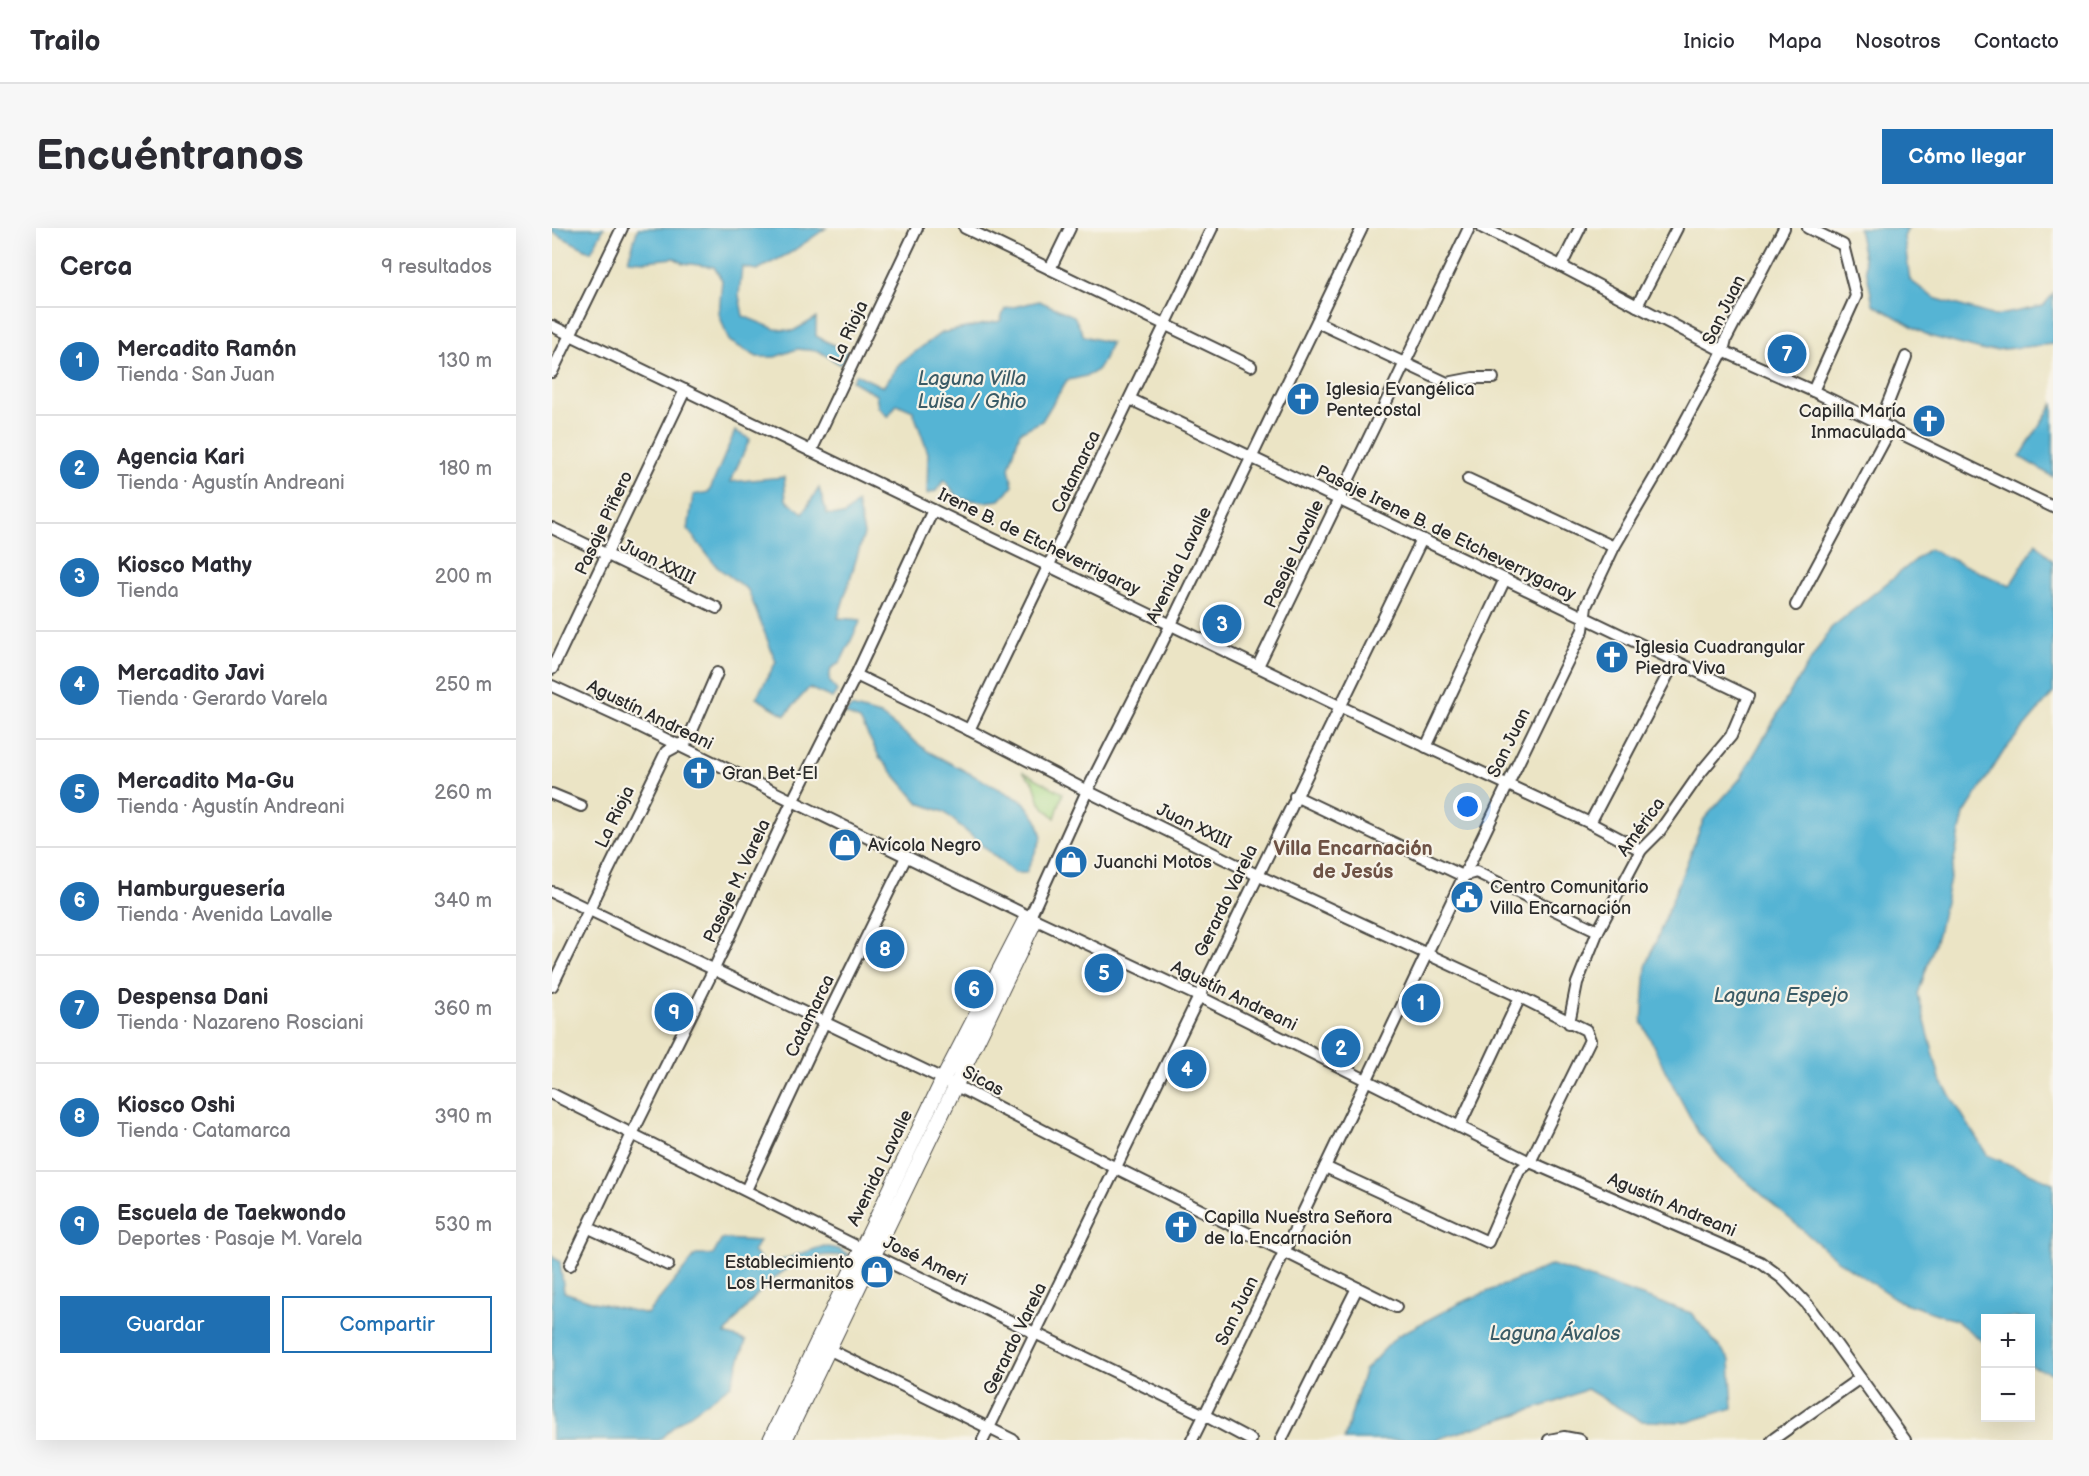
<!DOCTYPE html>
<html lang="es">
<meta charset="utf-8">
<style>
:root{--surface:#fff;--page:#f7f7f7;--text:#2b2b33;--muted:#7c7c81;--line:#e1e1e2;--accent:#1f6fb2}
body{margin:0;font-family:"Balsamiq Sans",sans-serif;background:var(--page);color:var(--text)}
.controls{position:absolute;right:18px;bottom:18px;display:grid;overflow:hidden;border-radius:0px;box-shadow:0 6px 24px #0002}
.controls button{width:54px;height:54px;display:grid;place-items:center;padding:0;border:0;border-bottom:2px solid var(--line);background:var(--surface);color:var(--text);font:30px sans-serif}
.you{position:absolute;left:916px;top:579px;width:21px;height:21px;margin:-15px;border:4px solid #fff;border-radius:50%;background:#1a73e8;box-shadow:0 0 0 9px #1a73e833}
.badge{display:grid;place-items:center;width:39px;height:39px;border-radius:50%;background:var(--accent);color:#fff;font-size:20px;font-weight:700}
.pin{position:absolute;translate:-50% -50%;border:3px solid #fff;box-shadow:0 2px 6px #0006}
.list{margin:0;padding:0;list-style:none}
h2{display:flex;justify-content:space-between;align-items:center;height:78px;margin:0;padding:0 24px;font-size:26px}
h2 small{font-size:20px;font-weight:400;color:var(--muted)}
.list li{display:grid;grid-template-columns:39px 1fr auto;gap:18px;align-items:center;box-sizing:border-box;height:108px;padding:0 24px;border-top:2px solid var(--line)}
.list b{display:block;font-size:22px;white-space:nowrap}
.list p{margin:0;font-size:20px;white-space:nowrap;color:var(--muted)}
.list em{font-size:20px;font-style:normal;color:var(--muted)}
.actions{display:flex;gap:12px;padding:18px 24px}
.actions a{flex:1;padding:14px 0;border:2px solid var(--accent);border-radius:0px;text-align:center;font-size:21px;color:var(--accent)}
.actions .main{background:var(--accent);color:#fff}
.map{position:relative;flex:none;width:1501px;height:1212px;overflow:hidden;border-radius:0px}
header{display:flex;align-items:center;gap:36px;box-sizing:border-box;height:84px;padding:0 30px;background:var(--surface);border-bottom:2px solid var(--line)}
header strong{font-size:28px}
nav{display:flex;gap:33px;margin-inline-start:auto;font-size:21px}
.intro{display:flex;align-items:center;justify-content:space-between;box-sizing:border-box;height:144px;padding:0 36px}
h1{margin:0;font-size:42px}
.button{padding:15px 27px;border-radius:0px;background:var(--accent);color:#fff;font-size:21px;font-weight:700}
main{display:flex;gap:36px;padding:0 36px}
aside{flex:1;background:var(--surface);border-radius:0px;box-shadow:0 6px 24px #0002}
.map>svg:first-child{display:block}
.green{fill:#a9da88;stroke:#6a825a;stroke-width:1.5}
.water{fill:#55b4d4;stroke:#407080;stroke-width:1.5}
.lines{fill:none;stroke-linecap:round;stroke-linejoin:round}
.minor-casing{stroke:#484742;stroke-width:14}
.major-casing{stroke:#484742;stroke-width:16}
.minor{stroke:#fff;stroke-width:10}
.major{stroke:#fff;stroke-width:14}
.labels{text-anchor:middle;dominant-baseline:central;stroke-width:4.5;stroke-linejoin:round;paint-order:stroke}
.street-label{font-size:18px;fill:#2b2b2b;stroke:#f7f3e8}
.poi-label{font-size:18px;fill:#2b2b2b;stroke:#f7f3e8;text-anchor:start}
.water-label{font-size:20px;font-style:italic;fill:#3a5b66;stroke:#f7f3e8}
.neighbourhood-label{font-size:20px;font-weight:bold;fill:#6e5245;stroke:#f7f3e8}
</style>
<header>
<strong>Trailo</strong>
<nav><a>Inicio</a><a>Mapa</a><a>Nosotros</a><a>Contacto</a></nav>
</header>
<div class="intro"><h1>Encuéntranos</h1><a class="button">Cómo llegar</a></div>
<main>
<aside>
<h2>Cerca<small>9 resultados</small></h2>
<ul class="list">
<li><span class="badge">1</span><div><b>Mercadito Ramón</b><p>Tienda · San Juan</p></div><em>130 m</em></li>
<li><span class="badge">2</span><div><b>Agencia Kari</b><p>Tienda · Agustín Andreani</p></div><em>180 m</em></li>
<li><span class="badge">3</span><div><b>Kiosco Mathy</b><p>Tienda</p></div><em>200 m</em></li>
<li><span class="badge">4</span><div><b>Mercadito Javi</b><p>Tienda · Gerardo Varela</p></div><em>250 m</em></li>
<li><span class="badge">5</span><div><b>Mercadito Ma-Gu</b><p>Tienda · Agustín Andreani</p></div><em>260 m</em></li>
<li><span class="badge">6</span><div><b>Hamburguesería</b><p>Tienda · Avenida Lavalle</p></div><em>340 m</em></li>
<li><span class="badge">7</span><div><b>Despensa Dani</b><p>Tienda · Nazareno Rosciani</p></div><em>360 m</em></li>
<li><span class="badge">8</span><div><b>Kiosco Oshi</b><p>Tienda · Catamarca</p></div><em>390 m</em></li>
<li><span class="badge">9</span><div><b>Escuela de Taekwondo</b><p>Deportes · Pasaje M. Varela</p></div><em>530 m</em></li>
</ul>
<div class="actions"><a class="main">Guardar</a><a>Compartir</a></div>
</aside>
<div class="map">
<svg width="1501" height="1212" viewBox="0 0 1501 1212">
<rect width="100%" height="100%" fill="#f7f3e8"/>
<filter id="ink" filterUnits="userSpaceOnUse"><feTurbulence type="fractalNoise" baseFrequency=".0167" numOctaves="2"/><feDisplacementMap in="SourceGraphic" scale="12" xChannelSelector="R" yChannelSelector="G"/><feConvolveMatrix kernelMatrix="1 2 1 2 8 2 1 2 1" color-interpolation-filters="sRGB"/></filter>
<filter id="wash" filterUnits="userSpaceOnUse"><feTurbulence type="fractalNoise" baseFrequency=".008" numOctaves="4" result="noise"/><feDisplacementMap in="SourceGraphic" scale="24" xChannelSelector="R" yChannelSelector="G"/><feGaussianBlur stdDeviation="1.35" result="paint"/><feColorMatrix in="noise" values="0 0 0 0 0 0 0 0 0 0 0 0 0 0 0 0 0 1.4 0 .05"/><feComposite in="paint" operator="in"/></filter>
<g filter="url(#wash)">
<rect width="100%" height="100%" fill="#ebe4c5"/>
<!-- green -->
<polygon class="green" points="470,543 511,565 503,590 488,575 482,555"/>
<!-- water -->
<g class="water">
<polygon points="0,0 52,0 39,24 0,4"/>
<polygon points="86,0 274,0 238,25 205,42 190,39 187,67 191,88 223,101 241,103 264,90 264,108 295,124 289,137 267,123 245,121 223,129 205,129 177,113 167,86 170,52 162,39 131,35 122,30 93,33 76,32"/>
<polygon points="1306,0 1356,0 1352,9 1358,52 1382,70 1443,88 1491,78 1501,66 1501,116 1433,123 1377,108 1321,76"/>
<path d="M487 73 522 88 532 108 559 115C546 144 547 147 515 152L490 193 468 204 457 240 461 258 448 272 433 274 407 270 392 252 384 263 375 266 376 225 361 183 345 176 336 189 326 179 324 167 300 153 304 146 331 159 348 135 389 105 448 93 453 81Z"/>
<polygon points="1501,176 1501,249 1468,229"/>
<polygon points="183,203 198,211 178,254 232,249 234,272 251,285 267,260 275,286 292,287 305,275 312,306 286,390 309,392 288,435 279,440 277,452 285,463 280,470 257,460 233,487 204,470 224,434 196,362 165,339 136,302 141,267 157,264"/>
<polygon points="1484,315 1501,333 1501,465 1452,523 1412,586 1386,706 1366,766 1388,851 1435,927 1501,955 1501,1146 1479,1138 1478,1090 1434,1090 1433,1115 1403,1092 1347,1073 1284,1031 1170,932 1146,904 1113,842 1090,794 1094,739 1152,591 1188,551 1239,463 1279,400 1377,321 1458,358"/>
<polygon points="299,479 328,487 377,524 472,574 485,592 490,609 474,645 462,645 392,584 367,575 328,530 308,492 293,486"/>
<path d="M170 1011 207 1013 201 1024 215 1037 272 1018 286 1021 300 1028C290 1028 277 1026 268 1028 222 1038 200 1072 173 1106L194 1113 179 1157 127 1194 107 1212H0V1028L8 1034 12 1064 42 1074 95 1086 144 1027H161Z"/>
<polygon points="1000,1037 1139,1085 1178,1132 1181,1180 1136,1194 1089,1193 1035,1161 1001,1175 883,1212 792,1212 812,1143 845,1108 908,1075"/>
</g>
</g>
<g filter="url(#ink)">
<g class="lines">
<defs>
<g id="minor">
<polyline points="413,0 699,138"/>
<polyline points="931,0 1009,38 1171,123 1261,163 1501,279"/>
<polyline points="1256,0 1291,17 1304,68 1261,163"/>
<polyline points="1009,38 1028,0"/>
<polyline points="498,41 518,0"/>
<polyline points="1085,78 1125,0"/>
<polyline points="765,94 895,155 921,150 941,150"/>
<polyline points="0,98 787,478 1038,595 1089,622"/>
<polyline points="0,144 70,0"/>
<polyline points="578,171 1196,468 1179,508 1149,544 1107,604 1089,622 1046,703 1025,755 1017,795"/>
<polyline points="1328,195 1354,129"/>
<polyline points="259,223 365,0"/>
<polyline points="916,251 1062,319"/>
<polyline points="0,300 165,380"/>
<polyline points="1244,377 1339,200"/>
<polyline points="706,438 839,164 917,0"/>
<polyline points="0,441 133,162"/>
<polyline points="304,447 417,502 535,563 705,647 968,769 1034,802 1038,812 978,934 967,943 936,1014 773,939"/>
<polyline points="0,458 89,499 478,689 646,768 978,934 1208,1034 1230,1050 1255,1076 1353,1212"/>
<polyline points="417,502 660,0"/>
<polyline points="874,519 953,351"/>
<polyline points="0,566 29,578"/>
<polyline points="743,568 911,648 924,644 1046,703"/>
<polyline points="1038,595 1123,433"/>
<polyline points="0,664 391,851 564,940 844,1079"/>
<polyline points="478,689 535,563 609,417 810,0"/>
<polyline points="0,758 114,524 136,512 165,445"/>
<polyline points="0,866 322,1027 652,1187 699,1212"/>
<polyline points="907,899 968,769"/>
<polyline points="194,962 273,793 354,629"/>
<polyline points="37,1000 116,1037"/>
<polyline points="18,1037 80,906 162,741 240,574 304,447 381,282"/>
<polyline points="270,1118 461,1212"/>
<polyline points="431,1212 870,311"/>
<path d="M640 1212C774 944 898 671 1031 402L1034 378 1062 319 1106 244 1171 123 1174 111 1232 0"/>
<polyline points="729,1212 805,1060"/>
<polyline points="997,1212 1012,1209 1028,1212"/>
<polyline points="1220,1212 1308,1150"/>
</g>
<polyline id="major" points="218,1212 391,851 472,694 478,689 481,697 233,1212"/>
</defs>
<!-- minor casing -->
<use href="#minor" class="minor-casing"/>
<!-- major casing -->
<use href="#major" class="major-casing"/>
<!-- minor -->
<use href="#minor" class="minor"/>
<!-- major -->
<use href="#major" class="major"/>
</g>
</g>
<!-- icons -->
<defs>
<symbol id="church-disc" viewBox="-11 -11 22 22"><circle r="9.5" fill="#1f6fb2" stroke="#f7f3e8"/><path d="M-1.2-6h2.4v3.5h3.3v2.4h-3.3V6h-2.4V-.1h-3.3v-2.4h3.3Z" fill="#fff"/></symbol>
<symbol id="shop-disc" viewBox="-11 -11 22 22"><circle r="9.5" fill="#1f6fb2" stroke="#f7f3e8"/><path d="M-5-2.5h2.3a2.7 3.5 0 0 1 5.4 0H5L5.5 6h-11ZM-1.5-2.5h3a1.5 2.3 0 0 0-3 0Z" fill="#fff"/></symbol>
<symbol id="civic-disc" viewBox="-11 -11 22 22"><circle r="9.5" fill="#1f6fb2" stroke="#f7f3e8"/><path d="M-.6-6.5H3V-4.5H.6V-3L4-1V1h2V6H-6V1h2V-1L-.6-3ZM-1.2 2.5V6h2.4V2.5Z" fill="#fff"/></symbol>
</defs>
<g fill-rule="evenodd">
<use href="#church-disc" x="732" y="152" width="38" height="38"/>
<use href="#church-disc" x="1358" y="174" width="38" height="38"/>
<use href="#church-disc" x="1041" y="410" width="38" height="38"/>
<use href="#church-disc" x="128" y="526" width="38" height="38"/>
<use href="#shop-disc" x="274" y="598" width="38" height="38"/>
<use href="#shop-disc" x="500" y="615" width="38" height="38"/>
<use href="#civic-disc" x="896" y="650" width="38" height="38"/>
<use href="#church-disc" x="610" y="980" width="38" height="38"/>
<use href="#shop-disc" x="306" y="1025" width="38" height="38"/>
</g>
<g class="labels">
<!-- street labels -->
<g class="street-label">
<text transform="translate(1172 82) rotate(-64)">San Juan</text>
<text transform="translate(297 104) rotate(-65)">La Rioja</text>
<text transform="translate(524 244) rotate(-64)">Catamarca</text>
<text transform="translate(52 295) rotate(-65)">Pasaje Piñero</text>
<text transform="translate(894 305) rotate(26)">Pasaje Irene B. de Etcheverrygaray</text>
<text transform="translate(487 314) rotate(26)">Irene B. de Etcheverrigaray</text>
<text transform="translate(742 326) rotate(-65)">Pasaje Lavalle</text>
<text transform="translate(106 334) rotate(26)">Juan XXIII</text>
<text transform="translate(627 337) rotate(-64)">Avenida Lavalle</text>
<text transform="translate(98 487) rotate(26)">Agustín Andreani</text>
<text transform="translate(957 515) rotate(-64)">San Juan</text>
<text transform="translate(63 589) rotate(-64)">La Rioja</text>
<text transform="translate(642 598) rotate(26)">Juan XXIII</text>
<text transform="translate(1089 599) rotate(-54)">América</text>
<text transform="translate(185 653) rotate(-65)">Pasaje M. Varela</text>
<text transform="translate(674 673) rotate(-64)">Gerardo Varela</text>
<text transform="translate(682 768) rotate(26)">Agustín Andreani</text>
<text transform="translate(258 788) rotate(-64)">Catamarca</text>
<text transform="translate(431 853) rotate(28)">Sicas</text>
<text transform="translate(328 940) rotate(-64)">Avenida Lavalle</text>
<text transform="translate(1120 977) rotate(23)">Agustín Andreani</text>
<text transform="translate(373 1033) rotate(26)">José Ameri</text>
<text transform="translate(685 1083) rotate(-64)">San Juan</text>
<text transform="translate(463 1111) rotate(-64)">Gerardo Varela</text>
</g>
<!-- poi labels -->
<g class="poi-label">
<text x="774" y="161">Iglesia Evangélica<tspan x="774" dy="21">Pentecostal</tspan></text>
<text x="1354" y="183" text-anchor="end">Capilla María<tspan x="1354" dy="21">Inmaculada</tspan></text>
<text x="1083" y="419">Iglesia Cuadrangular<tspan x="1083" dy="21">Piedra Viva</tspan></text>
<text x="170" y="545">Gran Bet-El</text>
<text x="316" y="617">Avícola Negro</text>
<text x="542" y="634">Juanchi Motos</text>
<text x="938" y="659">Centro Comunitario<tspan x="938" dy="21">Villa Encarnación</tspan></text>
<text x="652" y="989">Capilla Nuestra Señora<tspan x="652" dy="21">de la Encarnación</tspan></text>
<text x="302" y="1034" text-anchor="end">Establecimiento<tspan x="302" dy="21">Los Hermanitos</tspan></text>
</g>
<!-- water labels -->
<g class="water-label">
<text x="420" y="151">Laguna Villa<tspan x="420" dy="23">Luisa / Ghio</tspan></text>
<text x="1229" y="768">Laguna Espejo</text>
<text x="1003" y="1106">Laguna Ávalos</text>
</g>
<!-- neighbourhood labels -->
<g class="neighbourhood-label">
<text x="801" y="621">Villa Encarnación<tspan x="801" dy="23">de Jesús</tspan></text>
</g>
</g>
</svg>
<div class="controls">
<button>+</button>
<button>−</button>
</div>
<div class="you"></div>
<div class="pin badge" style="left:869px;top:775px">1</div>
<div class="pin badge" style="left:789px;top:820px">2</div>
<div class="pin badge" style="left:670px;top:396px">3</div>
<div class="pin badge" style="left:635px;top:841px">4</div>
<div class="pin badge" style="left:552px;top:745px">5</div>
<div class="pin badge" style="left:422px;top:761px">6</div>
<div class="pin badge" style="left:1235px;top:126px">7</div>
<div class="pin badge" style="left:333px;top:721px">8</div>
<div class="pin badge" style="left:122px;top:784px">9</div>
</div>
</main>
